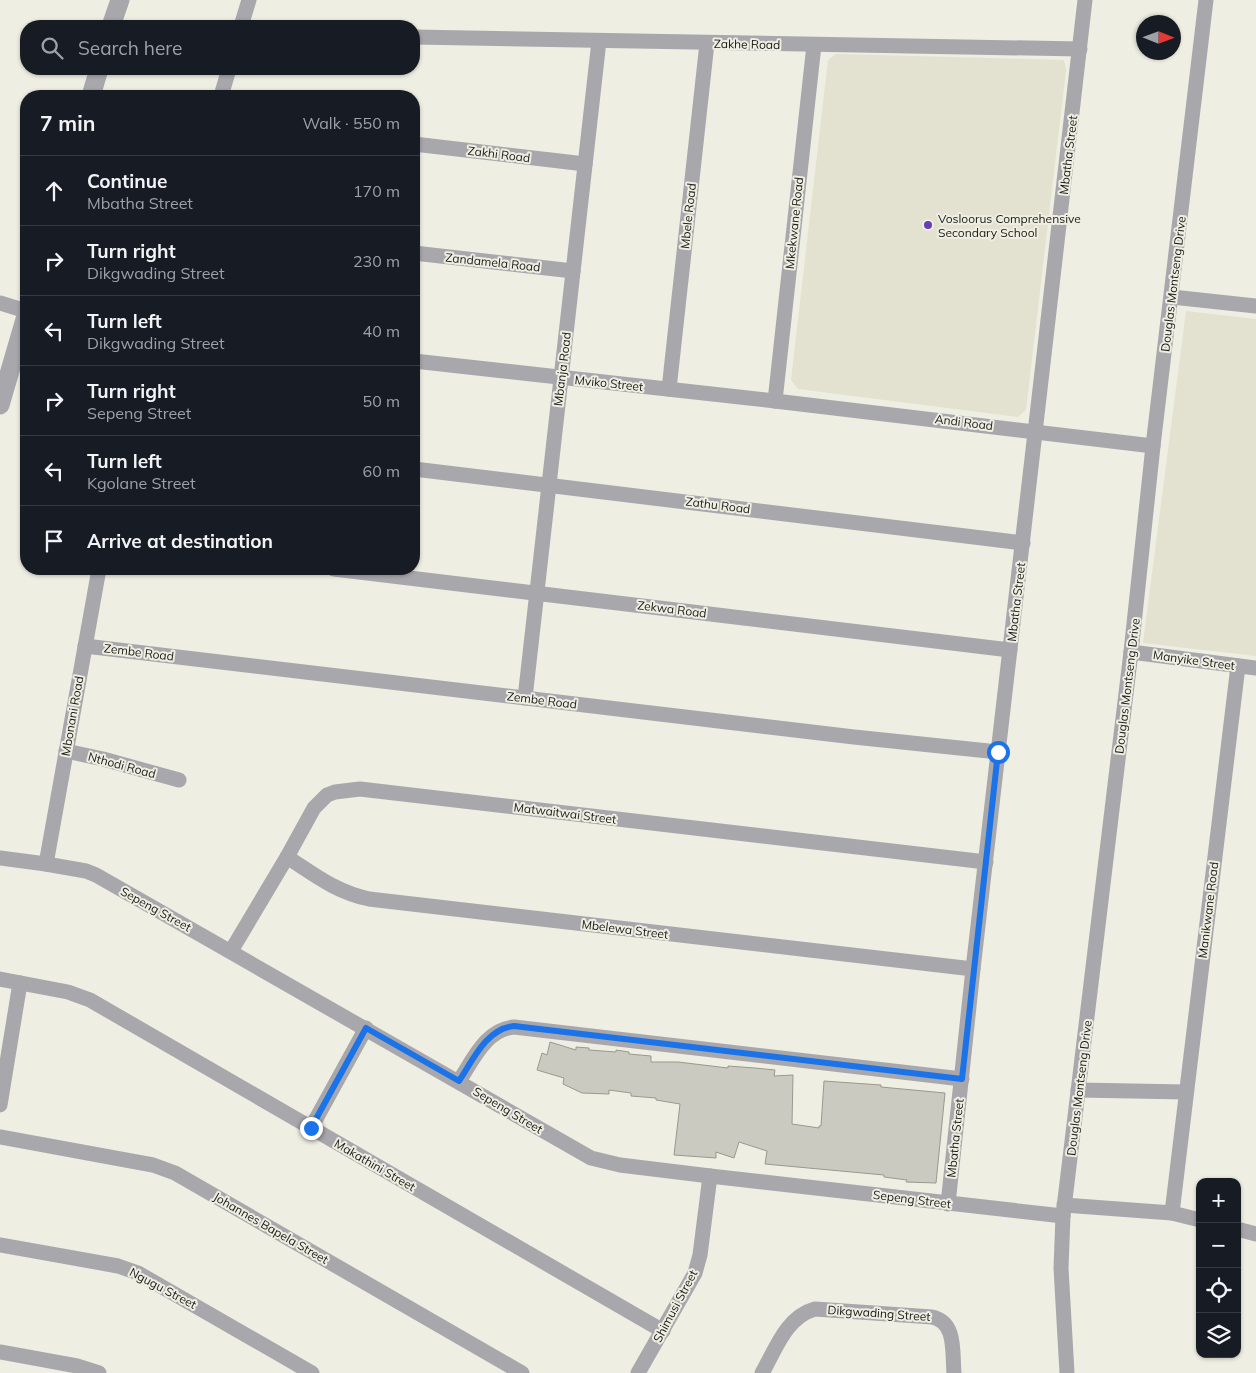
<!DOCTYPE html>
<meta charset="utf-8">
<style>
:root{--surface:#171b24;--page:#20242c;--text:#f1f3f6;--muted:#9ea1a6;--line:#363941}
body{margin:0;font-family:Mulish,sans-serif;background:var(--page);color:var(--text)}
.controls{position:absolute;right:15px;bottom:15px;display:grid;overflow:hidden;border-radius:10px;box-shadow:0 1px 4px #0004}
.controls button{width:45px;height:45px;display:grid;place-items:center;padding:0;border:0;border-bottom:1px solid var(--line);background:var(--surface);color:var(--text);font:25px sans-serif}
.compass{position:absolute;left:1136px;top:15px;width:45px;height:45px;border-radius:50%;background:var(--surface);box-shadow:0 1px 4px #0004;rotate:91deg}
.stop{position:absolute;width:15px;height:15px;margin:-11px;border:4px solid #1a73e8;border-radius:50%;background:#fff}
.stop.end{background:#1a73e8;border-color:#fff;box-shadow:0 1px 5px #0008}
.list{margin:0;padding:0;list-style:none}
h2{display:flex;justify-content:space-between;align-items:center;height:65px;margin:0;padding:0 20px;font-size:21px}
h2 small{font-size:16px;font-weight:400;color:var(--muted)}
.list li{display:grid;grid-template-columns:32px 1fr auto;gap:15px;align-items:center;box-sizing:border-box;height:70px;padding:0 20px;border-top:1px solid var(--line)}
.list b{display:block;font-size:19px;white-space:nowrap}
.list p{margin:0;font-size:16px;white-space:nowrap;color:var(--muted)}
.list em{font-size:16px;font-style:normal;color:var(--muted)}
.icon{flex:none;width:28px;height:28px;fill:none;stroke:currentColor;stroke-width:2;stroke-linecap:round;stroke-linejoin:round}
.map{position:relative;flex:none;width:1256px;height:1373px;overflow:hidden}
.search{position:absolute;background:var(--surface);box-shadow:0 1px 4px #0004;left:20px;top:20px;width:400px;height:55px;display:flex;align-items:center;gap:12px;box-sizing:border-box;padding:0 18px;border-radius:20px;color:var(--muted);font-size:19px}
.panel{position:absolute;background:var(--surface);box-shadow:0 1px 4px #0004;left:20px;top:90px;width:400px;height:485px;border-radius:20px}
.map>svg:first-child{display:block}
.built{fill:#e3e2d0}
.building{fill:#cbcac0;stroke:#99998f}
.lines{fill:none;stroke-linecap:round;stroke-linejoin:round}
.minor{stroke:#a8a7ac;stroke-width:15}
.tertiary{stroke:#a8a7ac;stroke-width:19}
.route{stroke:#1a73e8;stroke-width:6}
.poi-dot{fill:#683eb6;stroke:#eeeee2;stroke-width:2}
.labels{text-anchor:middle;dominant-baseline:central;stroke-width:4;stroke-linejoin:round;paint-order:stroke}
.street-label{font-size:12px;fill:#1b1b17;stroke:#eeeee2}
.poi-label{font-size:12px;fill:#1b1b17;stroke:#eeeee2;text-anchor:start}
</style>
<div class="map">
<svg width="1256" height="1373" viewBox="0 0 1256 1373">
<rect width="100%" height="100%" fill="#eeeee2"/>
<!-- built -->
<g class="built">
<polygon points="836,54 1064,60 1066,70 1026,410 1018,417 798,389 791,380 828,60"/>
<polygon points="1186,311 1256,319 1256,656 1143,643"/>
</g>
<!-- building -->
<polygon class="building" points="550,1042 576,1050 576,1047 589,1048 589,1050 616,1052 616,1050 629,1052 629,1054 651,1056 651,1062 678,1062 728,1068 728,1066 755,1068 775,1070 774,1076 793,1075 792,1124 819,1128 819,1126 821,1126 824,1081 881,1085 881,1087 945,1093 936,1183 906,1182 907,1180 884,1177 884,1175 765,1164 767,1151 739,1142 734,1158 716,1152 716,1158 674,1155 680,1104 656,1100 656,1098 631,1096 631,1093 609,1090 609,1094 582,1093 563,1084 564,1078 537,1070 542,1053 547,1055"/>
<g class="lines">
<!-- minor -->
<g class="minor">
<polyline points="241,26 249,0"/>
<polyline points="414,37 1080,49"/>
<polyline points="221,96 229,69"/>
<polyline points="414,144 585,164"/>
<polyline points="414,253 573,271"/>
<polyline points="1172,297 1256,306"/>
<polyline points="0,303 26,311"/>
<polyline points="414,361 775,401 1153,446"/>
<polyline points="669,389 707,43"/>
<polyline points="775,401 814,45"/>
<polyline points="414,469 1023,543"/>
<polyline points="334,569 1010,650"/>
<polyline points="85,646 854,737 998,752"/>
<polyline points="1131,652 1256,668"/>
<polyline points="525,698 599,41"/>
<polyline points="66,751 103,759 179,780"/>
<path d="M287 857C315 875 336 892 369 899L973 969"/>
<polyline points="0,858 46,864 86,871 96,875 591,1158 620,1165 710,1176 1063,1216"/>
<polyline points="46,864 99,569"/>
<polyline points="231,951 287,857 314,808 327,795 335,792 360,789 986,862"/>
<polyline points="0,979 68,992 90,1000 663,1331"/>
<path d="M459 1081C473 1060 486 1029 514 1027L962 1079"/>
<polyline points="1078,1090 1186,1092"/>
<polyline points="0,1105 20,983"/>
<polyline points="311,1128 366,1028"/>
<polyline points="0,1137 153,1165 175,1173 522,1373"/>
<polyline points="948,1204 973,969 1085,0"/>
<polyline points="1064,1205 1172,1213 1200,1220"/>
<polyline points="1172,1213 1238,666"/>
<polyline points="1237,1229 1256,1234"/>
<polyline points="0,1245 118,1266 138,1273 312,1373"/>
<polyline points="0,1352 77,1366 99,1373"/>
<polyline points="638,1373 695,1273 700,1255 710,1176"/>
<path d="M762 1373C776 1349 786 1317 815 1309L932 1317C957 1322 952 1353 954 1373"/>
<polyline points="1067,1373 1061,1268 1063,1216 1131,652 1153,446 1206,0"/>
</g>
<!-- tertiary -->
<g class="tertiary">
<polyline points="111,26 120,0"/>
<polyline points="91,96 99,69"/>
<polyline points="0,405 26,316"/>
</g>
</g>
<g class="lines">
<!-- route -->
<path class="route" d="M311 1128 366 1028 459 1081C473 1060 486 1029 514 1026L962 1079 998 752"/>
</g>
<!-- markers -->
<circle class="poi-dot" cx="928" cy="225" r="5"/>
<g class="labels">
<!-- street labels -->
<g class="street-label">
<text transform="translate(747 44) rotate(1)">Zakhe Road</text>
<text transform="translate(499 154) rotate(7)">Zakhi Road</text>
<text transform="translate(1068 155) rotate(-83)">Mbatha Street</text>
<text transform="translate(688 216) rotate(-84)">Mbele Road</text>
<text transform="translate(794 223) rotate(-84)">Mkekwane Road</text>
<text transform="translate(493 262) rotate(6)">Zandamela Road</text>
<text transform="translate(1173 284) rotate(-83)">Douglas Montseng Drive</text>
<text transform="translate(562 369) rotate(-83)">Mbanja Road</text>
<text transform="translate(609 383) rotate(6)">Mviko Street</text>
<text transform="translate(964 422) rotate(7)">Andi Road</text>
<text transform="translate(718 505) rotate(7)">Zathu Road</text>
<text transform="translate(1016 602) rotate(-83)">Mbatha Street</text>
<text transform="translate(672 609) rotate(7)">Zekwa Road</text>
<text transform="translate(139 652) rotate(7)">Zembe Road</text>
<text transform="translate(1194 660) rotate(8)">Manyike Street</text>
<text transform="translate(1127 686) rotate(-83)">Douglas Montseng Drive</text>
<text transform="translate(542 700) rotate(7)">Zembe Road</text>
<text transform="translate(72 716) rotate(-80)">Mbonani Road</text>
<text transform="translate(122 765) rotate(15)">Nthodi Road</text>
<text transform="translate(565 813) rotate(7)">Matwaitwai Street</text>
<text transform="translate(156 909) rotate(29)">Sepeng Street</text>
<text transform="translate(1208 910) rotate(-83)">Manikwane Road</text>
<text transform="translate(625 929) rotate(7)">Mbelewa Street</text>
<text transform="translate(1079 1088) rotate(-83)">Douglas Montseng Drive</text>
<text transform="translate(508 1110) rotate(31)">Sepeng Street</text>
<text transform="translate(955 1138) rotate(-84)">Mbatha Street</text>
<text transform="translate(375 1165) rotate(30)">Makathini Street</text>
<text transform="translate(912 1199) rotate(7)">Sepeng Street</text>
<text transform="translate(271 1228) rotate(30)">Johannes Bapela Street</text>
<text transform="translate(163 1288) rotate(28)">Ngugu Street</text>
<text transform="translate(675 1306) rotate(-62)">Shimusi Street</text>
<text transform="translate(879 1313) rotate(4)">Dikgwading Street</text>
</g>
<!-- poi labels -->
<g class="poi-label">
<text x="938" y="218">Vosloorus Comprehensive<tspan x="938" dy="14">Secondary School</tspan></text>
</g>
</g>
</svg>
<div class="controls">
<button>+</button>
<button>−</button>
<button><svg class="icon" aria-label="locate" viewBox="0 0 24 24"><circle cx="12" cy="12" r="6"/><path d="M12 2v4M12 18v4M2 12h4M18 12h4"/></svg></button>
<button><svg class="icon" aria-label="layers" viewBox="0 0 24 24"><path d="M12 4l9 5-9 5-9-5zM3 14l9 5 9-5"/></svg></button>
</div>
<svg class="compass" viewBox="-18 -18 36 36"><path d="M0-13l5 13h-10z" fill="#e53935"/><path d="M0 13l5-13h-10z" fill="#9ea1a6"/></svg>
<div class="stop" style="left:998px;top:752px"></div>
<div class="stop end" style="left:311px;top:1128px"></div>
<div class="search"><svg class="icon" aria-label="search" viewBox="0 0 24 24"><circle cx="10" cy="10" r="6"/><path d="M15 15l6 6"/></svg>Search here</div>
<section class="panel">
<h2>7 min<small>Walk · 550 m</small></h2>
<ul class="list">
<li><svg class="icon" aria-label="ahead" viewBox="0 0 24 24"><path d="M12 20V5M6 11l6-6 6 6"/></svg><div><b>Continue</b><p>Mbatha Street</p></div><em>170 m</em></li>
<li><svg class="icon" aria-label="right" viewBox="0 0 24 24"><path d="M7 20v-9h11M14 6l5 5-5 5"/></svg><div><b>Turn right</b><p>Dikgwading Street</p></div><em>230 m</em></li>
<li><svg class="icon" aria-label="left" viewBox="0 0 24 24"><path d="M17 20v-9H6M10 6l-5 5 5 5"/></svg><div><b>Turn left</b><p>Dikgwading Street</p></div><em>40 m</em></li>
<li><svg class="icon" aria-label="right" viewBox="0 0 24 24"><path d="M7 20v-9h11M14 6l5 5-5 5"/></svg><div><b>Turn right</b><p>Sepeng Street</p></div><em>50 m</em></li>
<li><svg class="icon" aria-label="left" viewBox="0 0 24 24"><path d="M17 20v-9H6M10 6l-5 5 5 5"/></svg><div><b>Turn left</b><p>Kgolane Street</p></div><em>60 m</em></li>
<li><svg class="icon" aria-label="arrive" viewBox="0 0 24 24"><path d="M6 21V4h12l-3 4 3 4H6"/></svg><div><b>Arrive at destination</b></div></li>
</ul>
</section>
</div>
